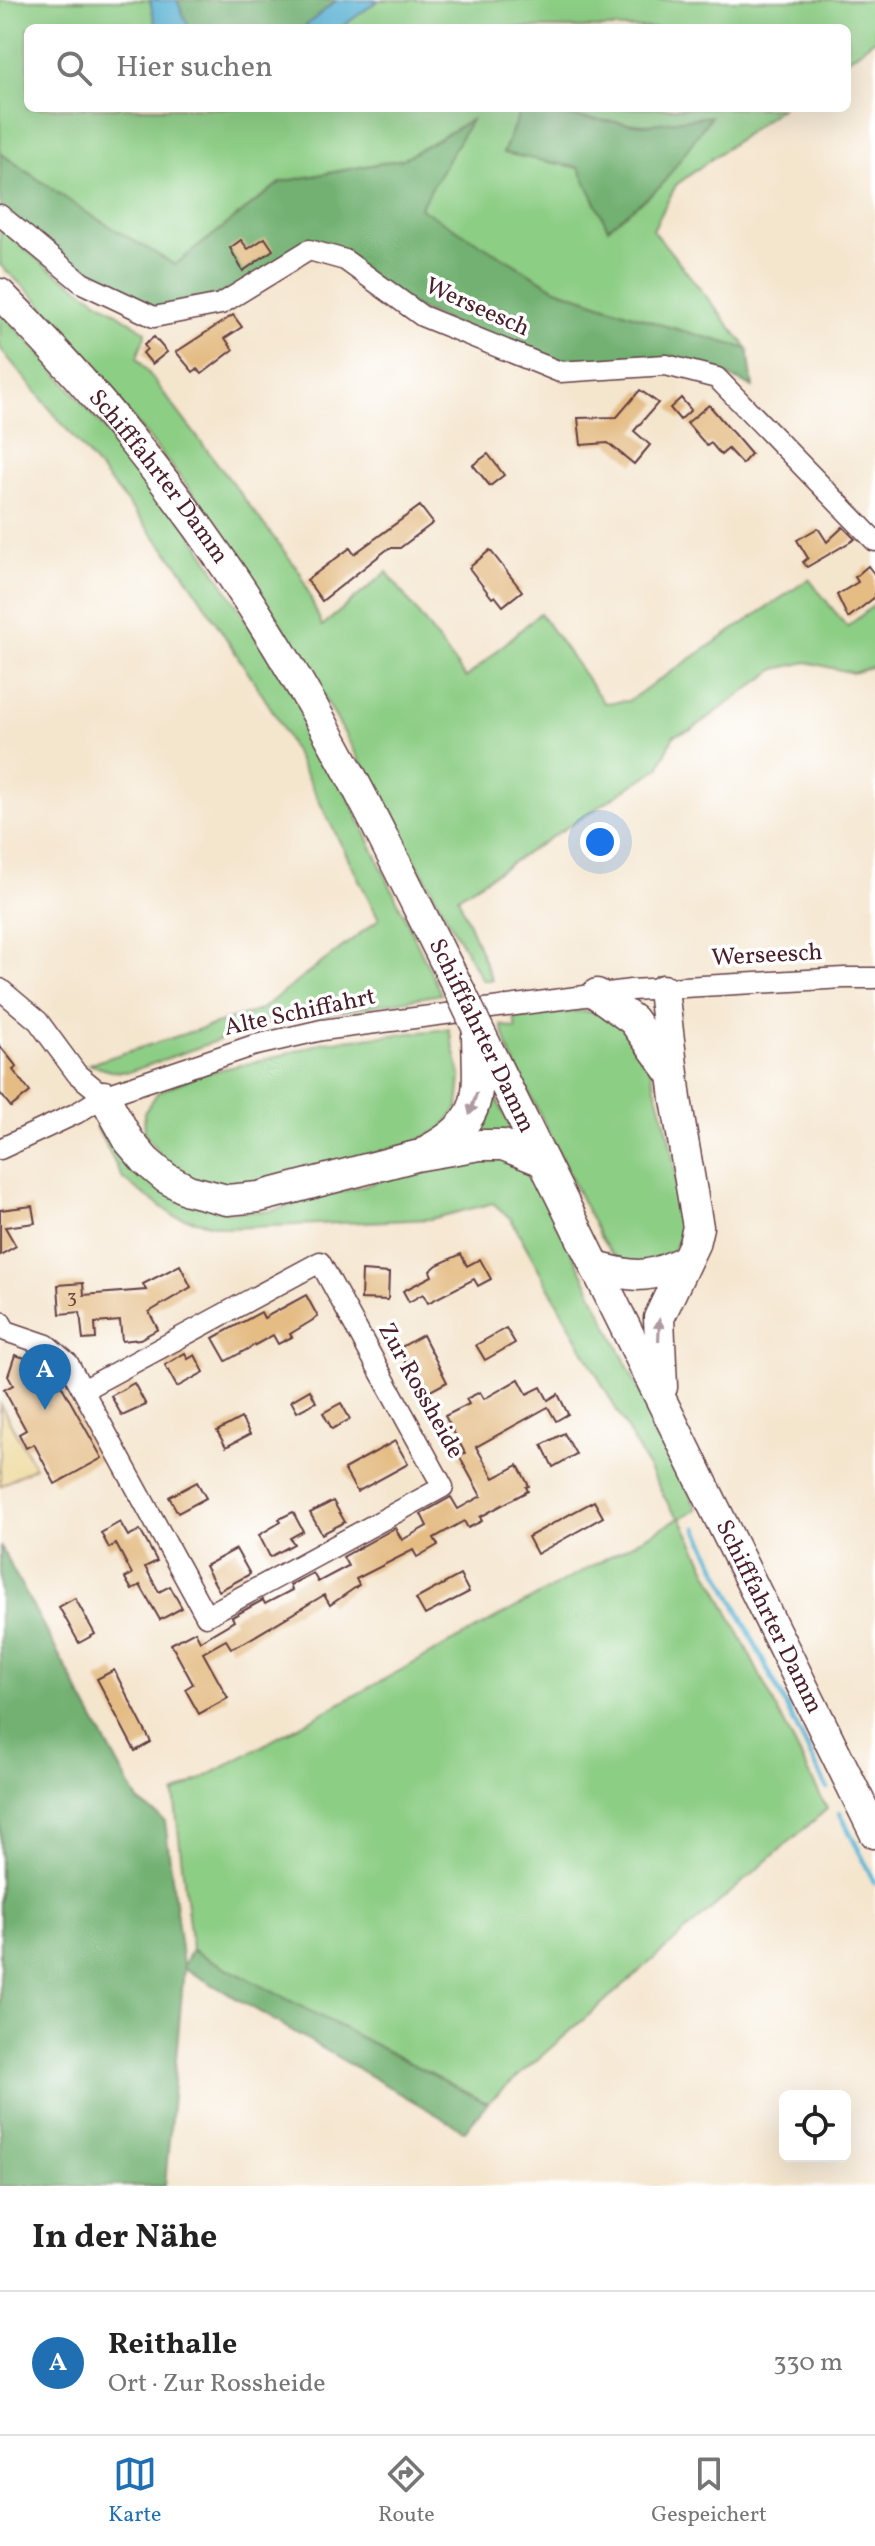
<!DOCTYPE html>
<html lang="de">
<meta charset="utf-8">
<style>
:root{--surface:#fff;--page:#f2f2f2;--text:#222;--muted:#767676;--line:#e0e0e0;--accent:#1f6fb2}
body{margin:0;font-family:Vollkorn,serif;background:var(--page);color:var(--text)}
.controls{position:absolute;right:24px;bottom:24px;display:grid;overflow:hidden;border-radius:12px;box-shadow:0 8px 32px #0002}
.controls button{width:72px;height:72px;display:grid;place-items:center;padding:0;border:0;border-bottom:2px solid var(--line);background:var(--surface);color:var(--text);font:40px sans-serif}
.you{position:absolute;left:600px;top:842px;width:28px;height:28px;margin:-20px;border:6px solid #fff;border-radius:50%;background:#1a73e8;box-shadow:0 0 0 12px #1a73e833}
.badge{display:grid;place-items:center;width:52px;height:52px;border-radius:50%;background:var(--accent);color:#fff;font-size:26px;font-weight:700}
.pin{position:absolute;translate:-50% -66px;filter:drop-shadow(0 2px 4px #0008)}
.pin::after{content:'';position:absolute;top:42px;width:28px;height:24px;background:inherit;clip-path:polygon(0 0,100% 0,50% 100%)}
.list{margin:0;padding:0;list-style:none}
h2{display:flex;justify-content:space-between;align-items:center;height:104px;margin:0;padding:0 32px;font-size:34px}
h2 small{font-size:26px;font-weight:400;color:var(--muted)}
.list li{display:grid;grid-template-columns:52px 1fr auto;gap:24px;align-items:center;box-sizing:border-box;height:144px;padding:0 32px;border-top:2px solid var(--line)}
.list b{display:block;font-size:30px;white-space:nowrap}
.list p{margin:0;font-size:26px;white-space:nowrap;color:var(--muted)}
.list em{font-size:26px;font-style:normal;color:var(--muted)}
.icon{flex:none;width:44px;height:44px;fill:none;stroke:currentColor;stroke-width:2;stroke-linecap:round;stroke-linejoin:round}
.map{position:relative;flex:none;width:875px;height:2186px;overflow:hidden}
.search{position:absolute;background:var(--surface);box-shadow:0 8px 32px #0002;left:24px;right:24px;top:24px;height:88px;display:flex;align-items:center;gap:20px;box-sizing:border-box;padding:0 28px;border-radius:12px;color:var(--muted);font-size:30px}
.sheet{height:248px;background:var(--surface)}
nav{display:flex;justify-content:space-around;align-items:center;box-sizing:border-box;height:112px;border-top:2px solid var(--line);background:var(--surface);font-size:22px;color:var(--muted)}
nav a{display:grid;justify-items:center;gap:4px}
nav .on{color:var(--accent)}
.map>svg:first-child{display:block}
.green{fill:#8dce85;stroke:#6c7658;stroke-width:2;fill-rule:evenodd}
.forest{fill:#72b172;stroke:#5e684e;stroke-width:2}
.sand{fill:#eeda9e;stroke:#9c7c64;stroke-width:2}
.water{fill:#57b3d5;stroke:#506980;stroke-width:2}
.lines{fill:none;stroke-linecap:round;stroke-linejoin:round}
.stream{stroke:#57b3d5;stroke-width:5}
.building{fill:#e4bc84}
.minor-casing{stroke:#643d43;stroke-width:23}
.highway-casing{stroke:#643d43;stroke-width:33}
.minor{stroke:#fff;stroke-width:20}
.highway{stroke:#fff;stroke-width:30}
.highway-bridge-casing{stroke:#643d43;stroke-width:33;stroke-linecap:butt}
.highway-bridge{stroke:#fff;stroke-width:30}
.oneway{fill:#ae9aa0}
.labels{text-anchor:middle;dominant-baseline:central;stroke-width:7;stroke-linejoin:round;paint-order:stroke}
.number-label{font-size:20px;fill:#704641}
.street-label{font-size:24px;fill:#4a1f2b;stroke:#fff}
</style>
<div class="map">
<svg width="875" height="2186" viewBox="0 0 875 2186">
<rect width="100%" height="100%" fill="#fff"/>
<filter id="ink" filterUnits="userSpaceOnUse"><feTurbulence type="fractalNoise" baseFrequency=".0125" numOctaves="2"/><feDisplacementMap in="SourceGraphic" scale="16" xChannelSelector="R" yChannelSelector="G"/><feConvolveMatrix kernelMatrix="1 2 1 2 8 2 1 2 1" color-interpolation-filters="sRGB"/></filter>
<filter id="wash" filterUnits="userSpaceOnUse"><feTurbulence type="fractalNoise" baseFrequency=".006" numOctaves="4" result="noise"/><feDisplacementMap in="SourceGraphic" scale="32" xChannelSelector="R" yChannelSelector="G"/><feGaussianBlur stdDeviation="1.8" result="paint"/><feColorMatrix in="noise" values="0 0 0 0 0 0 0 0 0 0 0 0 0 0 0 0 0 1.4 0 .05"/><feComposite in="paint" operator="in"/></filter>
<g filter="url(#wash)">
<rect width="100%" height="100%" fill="#f4e5cd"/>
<!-- green -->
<g class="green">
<path d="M0 0H150L156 28H28V108H781L676 185 653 230 748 349 662 325 556 289 419 208 470 121 403 159 281 182 175 265 84 211 0 153ZM520 112 644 125 710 117 608 228 580 168Z"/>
<polygon points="379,0 875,0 875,39 847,60 847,28 340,28"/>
<polygon points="0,228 44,265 146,332 137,358 300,572 322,626 387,572 466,678 540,613 604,703 628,701 809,579 847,627 875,604 875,666 853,673 807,662 776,669 691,730 674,735 659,768 458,897 492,980 482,980 303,659 204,507 37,299 0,265"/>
<polygon points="0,312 40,353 182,519 321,738 441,994 258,1026 129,1072 110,1071 89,1064 260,1010 379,919 276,716 183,571 0,348"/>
<polygon points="578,1011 602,1013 622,1024 648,1062 669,1136 685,1229 671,1254 632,1266 611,1253 599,1235 510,1054 501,1025 516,1029 514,1018"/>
<polygon points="449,1029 461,1077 458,1108 442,1129 410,1144 250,1188 190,1179 160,1154 145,1134 144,1113 158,1092 200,1074 272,1058 325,1042"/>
<polygon points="491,1094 494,1094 515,1135 469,1136"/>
<polygon points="96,1126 121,1155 227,1212 271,1211 452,1161 509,1156 536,1178 697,1509 681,1518 827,1809 487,2103 192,1950 174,1794 680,1518 671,1509 511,1219 493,1203 431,1219 228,1228 174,1216 123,1179"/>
</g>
<!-- forest -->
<g class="forest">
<polygon points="177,0 337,0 303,28 189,28"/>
<polygon points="520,111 644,125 711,116 661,186 608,228 579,168 503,153"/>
<polygon points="471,120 420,208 556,289 662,325 748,349 753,387 717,371 559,366 421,310 313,244 220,297 155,308 83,275 0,206 0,153 84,211 175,265 281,182 403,159"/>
<polygon points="0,1546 138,1801 165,1821 183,1966 192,1950 487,2103 465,2131 184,1968 165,2186 0,2186"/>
</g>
<!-- sand -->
<polygon class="sand" points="0,1404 35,1467 0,1486"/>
<!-- water -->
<g class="water">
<polygon points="150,0 177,0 189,28 156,28"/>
<polygon points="337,0 379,0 340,28 303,28"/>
</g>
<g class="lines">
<!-- stream -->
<g class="stream">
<polyline points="697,1528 827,1788"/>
<polyline points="840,1813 875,1883"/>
</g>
</g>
<g id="blocks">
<!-- building -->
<g class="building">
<polygon points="265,238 273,250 243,271 230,248 241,240 248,249"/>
<polygon points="233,315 242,327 225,338 233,350 202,374 197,369 193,372 176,352"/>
<polygon points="154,337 167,352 152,364 143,353 147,349 144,345"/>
<polygon points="640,390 658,403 634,431 650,445 634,464 608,443 581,445 578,418 617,417"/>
<polygon points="681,398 691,410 680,420 670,408"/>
<polygon points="709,405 751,454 742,464 728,449 721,455 711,443 707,446 687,423"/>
<polygon points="488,454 504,475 490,486 473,465"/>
<polygon points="420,506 433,523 400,548 389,548 322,601 307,580 350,548 354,554"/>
<polygon points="843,527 855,539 807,567 803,562 808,558 797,540 818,528 827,542"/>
<polygon points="490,550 522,591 503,606 495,596 492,598 469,568"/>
<polygon points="868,566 875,575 875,597 848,618 837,595 858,582 855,577"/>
<polygon points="0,1046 17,1067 13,1070 30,1092 11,1107 0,1093"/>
<polygon points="32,1206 35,1223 5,1227 16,1246 0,1255 0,1210"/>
<polygon points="461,1254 467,1266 480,1259 491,1279 478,1286 474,1279 428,1303 423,1294 409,1302 403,1291 432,1276 430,1271 437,1265"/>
<polygon points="180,1265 191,1287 149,1312 158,1329 140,1339 122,1341 120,1321 95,1323 96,1339 83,1340 80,1312 60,1314 58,1285 83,1283 84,1295 146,1290 143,1284"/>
<polygon points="362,1271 389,1273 388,1300 361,1299"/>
<polygon points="306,1295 318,1317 290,1334 292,1337 278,1344 273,1335 226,1361 213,1338 261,1312 264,1318"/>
<polygon points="506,1328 515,1343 485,1360 476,1345"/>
<polygon points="423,1335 447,1382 423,1395 398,1349"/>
<polygon points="185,1353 188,1359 195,1355 204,1372 177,1387 165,1365"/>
<polygon points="15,1355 36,1361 41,1370 50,1365 102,1458 55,1484 34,1444 26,1448 19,1434 26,1430 4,1390 13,1385 8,1376"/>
<polygon points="519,1379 527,1394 541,1387 548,1400 558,1394 568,1414 556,1421 548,1407 476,1447 494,1478 518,1465 529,1486 526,1487 528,1491 480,1517 482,1521 468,1528 464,1521 434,1538 438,1545 417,1557 413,1550 356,1579 359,1585 330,1605 324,1595 245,1642 231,1648 226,1640 203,1653 228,1698 199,1714 185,1689 193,1684 171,1644 195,1631 200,1641 234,1621 232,1617 263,1600 265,1604 292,1590 290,1585 313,1573 318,1582 348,1566 343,1557 395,1528 402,1540 427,1526 421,1514 451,1497 458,1509 481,1496 459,1456 465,1453 445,1416 469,1404 466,1399 480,1392 484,1399"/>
<polygon points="134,1383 146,1405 122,1416 111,1396"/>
<polygon points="310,1390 316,1402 297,1412 291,1401"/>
<polygon points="341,1403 350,1419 332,1429 323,1413"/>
<polygon points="241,1418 250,1434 226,1447 217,1431"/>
<polygon points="564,1433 576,1454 553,1467 542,1445"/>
<polygon points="395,1441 408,1464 357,1492 344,1469"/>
<polygon points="197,1482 206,1498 178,1513 169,1497"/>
<polygon points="333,1501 345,1522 322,1534 310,1513"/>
<polygon points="594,1501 603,1517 537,1554 528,1537"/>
<polygon points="293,1512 303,1531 290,1538 294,1544 270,1557 259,1535 281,1522 279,1519"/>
<polygon points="120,1522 128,1536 140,1530 157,1561 145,1567 159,1592 170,1586 182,1608 160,1620 140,1585 132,1590 125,1578 132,1574 116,1544 109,1548 101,1533"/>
<polygon points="236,1549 250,1574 219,1591 205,1566"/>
<polygon points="460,1575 469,1592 425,1615 416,1599"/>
<polygon points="75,1598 95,1634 79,1643 59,1607"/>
<polygon points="114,1670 151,1742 135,1751 97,1679"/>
</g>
</g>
</g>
<g filter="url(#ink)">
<use href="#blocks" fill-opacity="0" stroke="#643d43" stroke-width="2"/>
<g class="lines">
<defs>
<g id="minor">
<polyline points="0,215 82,283 154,317 221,304 309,250 345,260 422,316 560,372 666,365 717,378 875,541"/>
<polyline points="0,989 38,1021 77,1074 104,1096"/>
<polyline points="0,1149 77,1113 104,1096 252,1046 322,1030 631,990 844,978 875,978"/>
<polyline points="0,1321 6,1331 47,1345 68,1363 206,1616 443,1487 320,1262 83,1390"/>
</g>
<g id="highway">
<path id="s1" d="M0 294C114 408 214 538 295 676 356 778 407 887 461 993"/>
<polyline points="597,994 633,1020 672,1074"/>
<path id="s2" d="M477 1027 875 1833"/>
<polyline points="104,1096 129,1141 146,1161 166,1178 188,1190 227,1200 259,1197 416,1156 480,1145 503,1145 543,1161"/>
<path d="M428 1150C486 1119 478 1094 477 1036"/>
<path d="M595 1267C635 1277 646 1280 684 1261"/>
<polyline points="662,1387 659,1318 694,1244 698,1227 676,1099 663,990"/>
</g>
</defs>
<!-- minor casing -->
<use href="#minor" class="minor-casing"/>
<!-- highway casing -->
<use href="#highway" class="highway-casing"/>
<!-- minor -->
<use href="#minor" class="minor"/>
<!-- highway -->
<use href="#highway" class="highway"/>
<defs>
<polyline id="highway-bridge" points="461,993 477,1027"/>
</defs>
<!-- highway-bridge casing -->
<use href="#highway-bridge" class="highway-bridge-casing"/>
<!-- highway-bridge -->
<use href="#highway-bridge" class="highway-bridge"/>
</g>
<!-- one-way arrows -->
<defs><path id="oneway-solid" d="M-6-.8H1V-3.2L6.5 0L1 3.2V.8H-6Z" transform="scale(2)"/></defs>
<g class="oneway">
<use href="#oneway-solid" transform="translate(473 1104) rotate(108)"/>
<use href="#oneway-solid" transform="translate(659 1330) rotate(-88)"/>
</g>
</g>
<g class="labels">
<!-- number labels -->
<g class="number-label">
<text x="72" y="1298">3</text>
</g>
<!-- street labels -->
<g class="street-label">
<text transform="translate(477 308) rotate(24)">Werseesch</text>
<text stroke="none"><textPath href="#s1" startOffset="242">Schifffahrter Damm</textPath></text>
<text transform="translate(767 956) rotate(-3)">Werseesch</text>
<text transform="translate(300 1013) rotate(-12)">Alte Schiffahrt</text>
<text transform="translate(481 1036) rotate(64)">Schifffahrter Damm</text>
<text transform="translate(420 1391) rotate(61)">Zur Rossheide</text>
<text stroke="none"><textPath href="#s2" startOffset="658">Schifffahrter Damm</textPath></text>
</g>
</g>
</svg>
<div class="controls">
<button><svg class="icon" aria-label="locate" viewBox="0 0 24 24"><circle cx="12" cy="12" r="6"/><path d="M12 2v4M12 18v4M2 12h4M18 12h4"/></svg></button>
</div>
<div class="you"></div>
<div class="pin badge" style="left:45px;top:1410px">A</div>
<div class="search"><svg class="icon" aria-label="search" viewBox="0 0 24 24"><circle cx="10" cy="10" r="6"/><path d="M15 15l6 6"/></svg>Hier suchen</div>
</div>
<section class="sheet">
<h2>In der Nähe<small></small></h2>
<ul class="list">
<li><span class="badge">A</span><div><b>Reithalle</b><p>Ort · Zur Rossheide</p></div><em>330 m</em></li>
</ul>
</section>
<nav>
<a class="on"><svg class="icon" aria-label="map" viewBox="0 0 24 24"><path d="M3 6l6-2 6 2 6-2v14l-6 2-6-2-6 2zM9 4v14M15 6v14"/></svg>Karte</a>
<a><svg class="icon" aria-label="directions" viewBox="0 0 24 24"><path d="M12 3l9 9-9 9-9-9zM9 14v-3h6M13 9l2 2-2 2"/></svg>Route</a>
<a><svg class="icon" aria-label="saved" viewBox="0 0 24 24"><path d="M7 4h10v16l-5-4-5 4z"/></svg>Gespeichert</a>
</nav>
